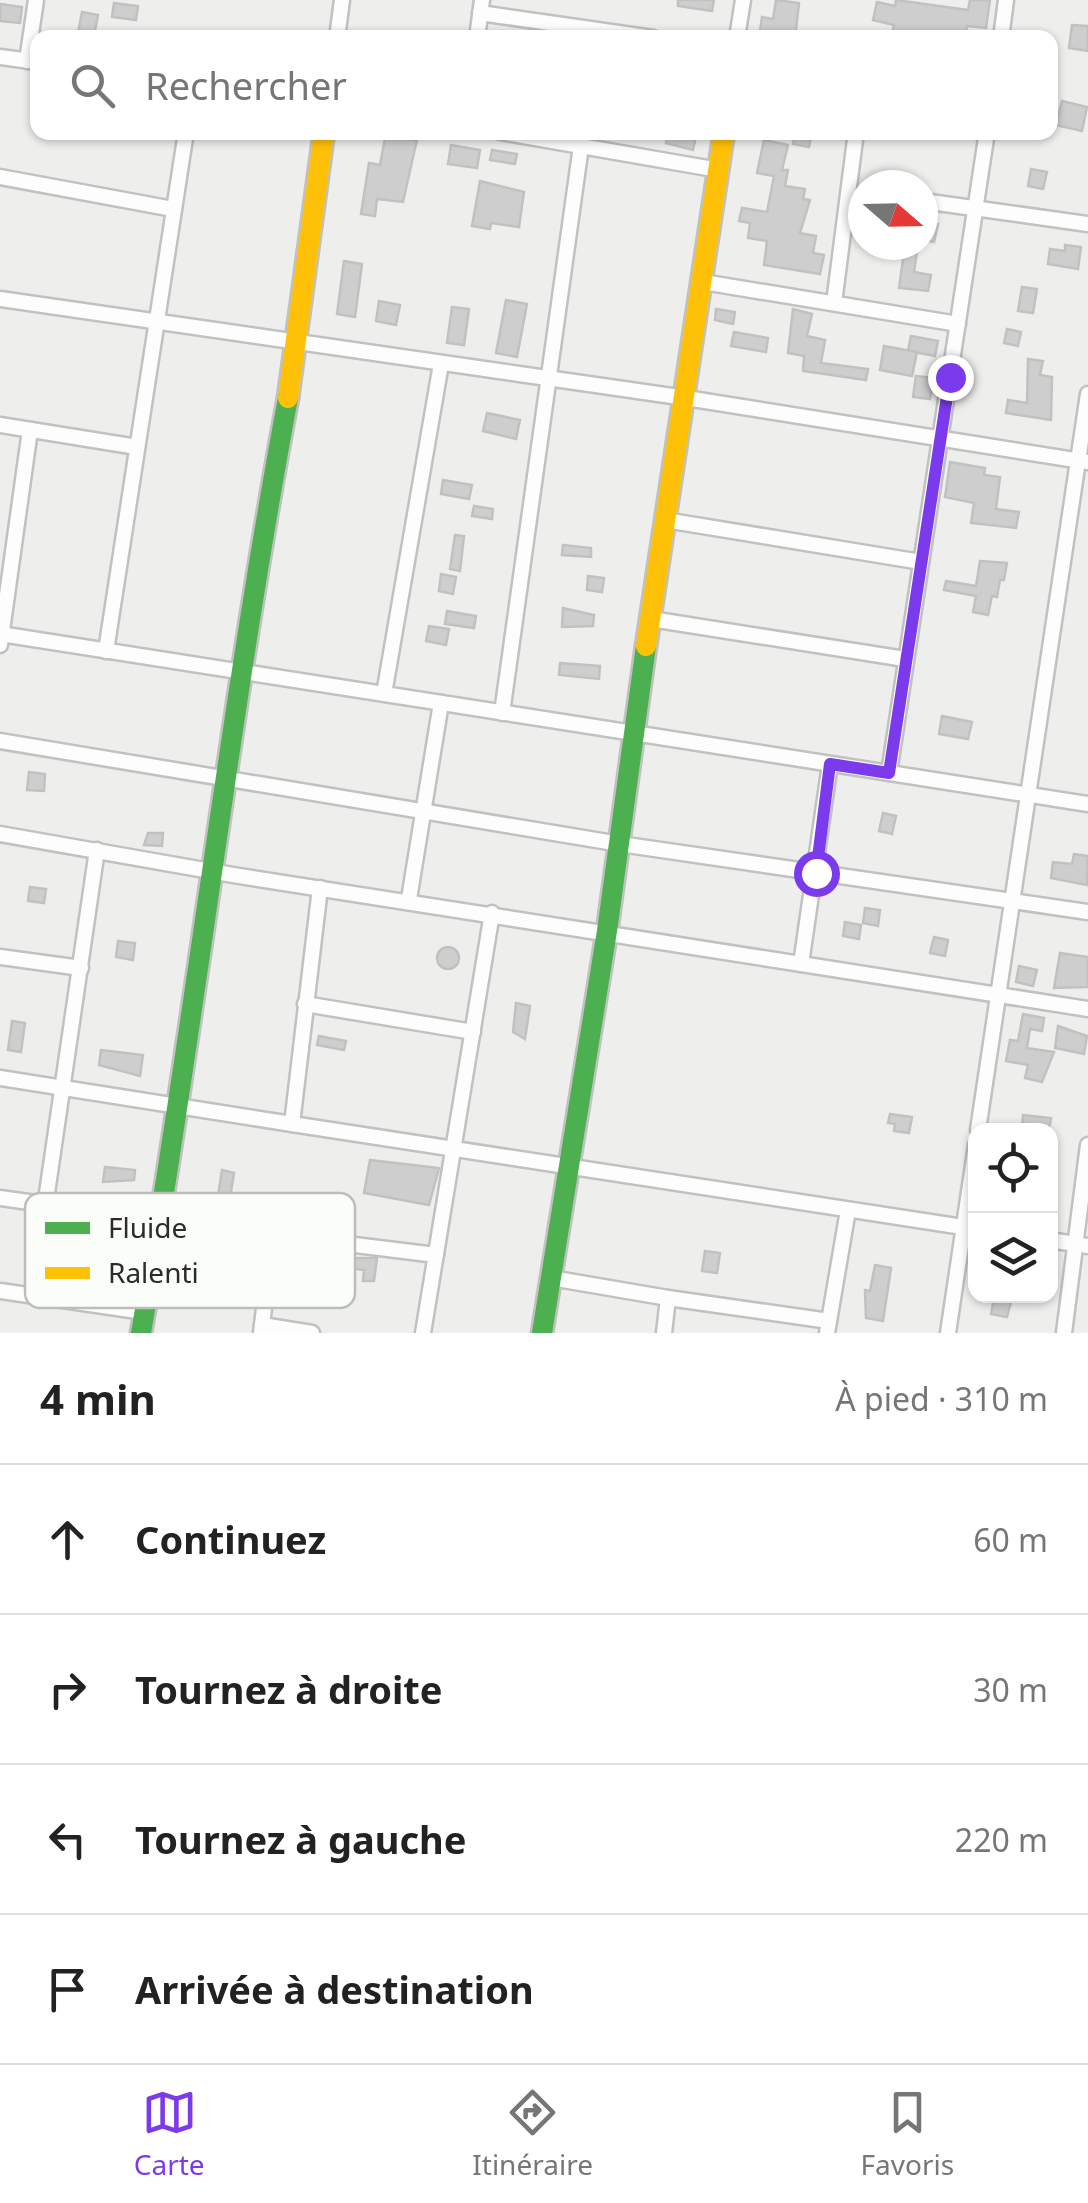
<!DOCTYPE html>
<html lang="fr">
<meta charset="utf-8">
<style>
:root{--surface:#fff;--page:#f2f2f2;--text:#222;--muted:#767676;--line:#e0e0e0;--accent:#7c3aed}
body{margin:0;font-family:"Noto Sans",sans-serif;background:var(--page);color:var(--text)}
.controls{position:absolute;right:30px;bottom:30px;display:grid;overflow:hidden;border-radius:20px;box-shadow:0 2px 8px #0004}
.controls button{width:90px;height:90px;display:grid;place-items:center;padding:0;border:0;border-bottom:2px solid var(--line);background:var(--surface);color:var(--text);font:50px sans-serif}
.compass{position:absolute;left:848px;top:170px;width:90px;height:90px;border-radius:50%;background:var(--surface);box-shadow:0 2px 8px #0004;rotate:110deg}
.stop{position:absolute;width:30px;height:30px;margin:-22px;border:8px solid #7c3aed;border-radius:50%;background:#fff}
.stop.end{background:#7c3aed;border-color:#fff;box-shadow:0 2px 10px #0008}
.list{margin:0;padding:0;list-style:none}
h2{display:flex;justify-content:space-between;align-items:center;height:130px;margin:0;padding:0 40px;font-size:42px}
h2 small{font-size:32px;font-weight:400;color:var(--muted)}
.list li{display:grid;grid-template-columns:65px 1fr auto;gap:30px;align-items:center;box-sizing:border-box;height:150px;padding:0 40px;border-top:2px solid var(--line)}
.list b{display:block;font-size:38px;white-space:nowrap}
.list em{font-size:32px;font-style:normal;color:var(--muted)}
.icon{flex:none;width:55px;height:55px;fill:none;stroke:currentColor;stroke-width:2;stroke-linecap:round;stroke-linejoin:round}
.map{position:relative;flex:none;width:1088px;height:1333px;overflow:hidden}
.search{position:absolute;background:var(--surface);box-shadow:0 2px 8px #0004;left:30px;right:30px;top:30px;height:110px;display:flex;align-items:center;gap:25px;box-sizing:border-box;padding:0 35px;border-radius:20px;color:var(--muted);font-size:38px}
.sheet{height:730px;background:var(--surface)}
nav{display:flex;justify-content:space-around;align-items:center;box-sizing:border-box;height:140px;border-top:2px solid var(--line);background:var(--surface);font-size:28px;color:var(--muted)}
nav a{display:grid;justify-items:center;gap:5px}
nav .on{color:var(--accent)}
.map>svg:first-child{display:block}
.building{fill:#cdcecd;stroke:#c1c2c0;stroke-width:2.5}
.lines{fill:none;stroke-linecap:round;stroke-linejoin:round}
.street-casing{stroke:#c1c2c0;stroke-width:19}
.fast-casing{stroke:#c1c2c0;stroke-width:25}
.slow-casing{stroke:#c1c2c0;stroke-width:25}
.street{stroke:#fcfdfc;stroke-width:14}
.fast{stroke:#4caf50;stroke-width:20}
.slow{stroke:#ffc107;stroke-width:20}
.route{stroke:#7c3aed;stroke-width:12}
.key{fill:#fbfdf9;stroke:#bcbebb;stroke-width:2.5}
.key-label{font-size:28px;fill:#2a2b2a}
</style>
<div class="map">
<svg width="1088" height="1333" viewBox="0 0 1088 1333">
<rect width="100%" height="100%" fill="#eeefed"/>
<!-- building -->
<g class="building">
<polygon points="678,0 714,0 712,11 678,6"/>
<polygon points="776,0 799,3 795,38 759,38 762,17 773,19"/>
<polygon points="896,0 968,10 970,0 990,0 986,28 967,26 965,38 892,33 894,25 873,20 877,2 895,6"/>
<polygon points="114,3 138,6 136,20 112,17"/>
<polygon points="0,4 22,7 20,23 0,21"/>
<polygon points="82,12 98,15 94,36 78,33"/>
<polygon points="1072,25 1088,26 1088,51 1069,48"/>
<polygon points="1062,101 1087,107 1082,131 1056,125"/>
<polygon points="668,132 697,132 693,150 666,143"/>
<polygon points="795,132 812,132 809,147 793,144"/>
<polygon points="385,138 417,140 403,202 377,199 375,216 361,214 369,163 380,165"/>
<polygon points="764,140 788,145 782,170 788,170 785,186 805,189 803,199 810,200 800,233 816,236 813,253 824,255 820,274 764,265 767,241 748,238 750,223 739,221 742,208 767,212 774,176 757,173"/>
<polygon points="451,145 480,150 477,168 448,164"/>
<polygon points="492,150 517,154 515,164 490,160"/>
<polygon points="1031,169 1047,172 1043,189 1028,186"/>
<polygon points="480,181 524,192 519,227 491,223 490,229 472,226"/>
<polygon points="923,221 938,224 934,242 923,240"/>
<polygon points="905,245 918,245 914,272 931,275 928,291 899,288"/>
<polygon points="1065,245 1081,247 1078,269 1048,264 1050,249 1065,251"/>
<polygon points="344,261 362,264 355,317 337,314"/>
<polygon points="1022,287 1037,289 1033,313 1018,311"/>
<polygon points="506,300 527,304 517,357 496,353"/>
<polygon points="379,301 400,305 396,325 376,321"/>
<polygon points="452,307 469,309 464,345 447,343"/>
<polygon points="716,309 735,312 733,324 715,320"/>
<polygon points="793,309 812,314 807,336 825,340 821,363 868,369 866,380 803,371 804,356 788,353"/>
<polygon points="1007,329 1021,332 1018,346 1004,343"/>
<polygon points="734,332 768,338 766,352 731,346"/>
<polygon points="911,336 938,341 935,356 908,351"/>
<polygon points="884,346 917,352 912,376 880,370"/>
<polygon points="1028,359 1043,361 1040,375 1052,377 1051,420 1006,413 1008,400 1027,403"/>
<polygon points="916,376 933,378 930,399 913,397"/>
<polygon points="487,413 520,420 516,439 483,431"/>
<polygon points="950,462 985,468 984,475 1000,477 996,509 1019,512 1016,528 971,523 974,503 945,497"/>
<polygon points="443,480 472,485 469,499 441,494"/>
<polygon points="474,506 493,509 492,519 472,516"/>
<polygon points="455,535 464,536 460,571 450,569"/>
<polygon points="563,545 591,548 591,557 562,555"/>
<polygon points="980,561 1007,563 1004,580 1000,580 997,597 992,596 988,615 973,612 976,596 944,590 946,581 976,586"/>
<polygon points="441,574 456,577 453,594 439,591"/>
<polygon points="588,576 604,578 602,592 587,590"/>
<polygon points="563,608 594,615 593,626 562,627"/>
<polygon points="447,611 476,616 474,628 445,624"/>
<polygon points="429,626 449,629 446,645 426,641"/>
<polygon points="560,663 600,666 599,679 559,675"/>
<polygon points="942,716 972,722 968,739 939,734"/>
<polygon points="29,772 45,774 44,791 27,790"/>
<polygon points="883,813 896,816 892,834 879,831"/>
<polygon points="148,833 163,833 162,846 144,845"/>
<polygon points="1074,854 1088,856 1087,885 1051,878 1053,862 1072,864"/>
<polygon points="30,887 46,889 44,903 28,901"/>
<polygon points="865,908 880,910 878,926 863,923"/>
<polygon points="845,922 861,925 859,939 843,936"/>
<polygon points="934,937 948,940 945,956 930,953"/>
<polygon points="118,941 135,943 133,960 116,957"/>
<circle cx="448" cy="958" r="11"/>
<polygon points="1060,953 1088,957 1088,987 1054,988"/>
<polygon points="1019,966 1037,970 1033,986 1016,982"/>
<polygon points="516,1003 530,1006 525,1039 513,1032"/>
<polygon points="1023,1014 1044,1018 1042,1031 1030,1029 1027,1048 1054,1052 1042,1082 1025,1078 1028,1065 1006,1061 1010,1040 1018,1041"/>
<polygon points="12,1021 25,1023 21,1052 8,1050"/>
<polygon points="1058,1026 1087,1036 1084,1054 1055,1048"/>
<polygon points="319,1036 346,1041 344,1050 317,1045"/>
<polygon points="101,1050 143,1055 140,1076 99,1065"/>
<polygon points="890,1114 912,1117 909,1133 894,1131 895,1124 888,1123"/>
<polygon points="1023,1115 1051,1118 1049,1130 1022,1130"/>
<polygon points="370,1160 439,1168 429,1205 364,1193"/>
<polygon points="105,1167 135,1170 134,1180 103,1182"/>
<polygon points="222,1170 234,1173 230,1198 218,1196"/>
<polygon points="705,1251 720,1253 717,1273 702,1271"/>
<polygon points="344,1258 377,1258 374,1281 363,1281 364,1270 342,1267"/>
<polygon points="875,1265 891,1268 883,1321 866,1318 865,1290 870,1291"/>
<polygon points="994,1298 1011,1302 1007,1317 991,1314"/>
</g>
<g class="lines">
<defs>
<g id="street">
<polyline points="480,13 653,38"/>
<polyline points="337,38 342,0"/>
<polyline points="477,38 482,0"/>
<polyline points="737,38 743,0"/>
<polyline points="1001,38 1006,0"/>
<polyline points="0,57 38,62"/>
<polyline points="27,61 36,0"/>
<polyline points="500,132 719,170"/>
<polyline points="0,177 173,209"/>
<polyline points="923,201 1088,224"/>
<polyline points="703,282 958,324"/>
<polyline points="0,299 686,398 1088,462"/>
<polyline points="834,303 856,132"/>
<polyline points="0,425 137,447"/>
<polyline points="665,520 921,562"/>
<polyline points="651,619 905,659"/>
<polyline points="0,634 1088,804"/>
<polyline points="0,645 30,430"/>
<polyline points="106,651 186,132"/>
<polyline points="384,694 441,364"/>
<polyline points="502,713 581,146"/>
<polyline points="0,741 620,844 1088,912"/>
<polyline points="889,773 987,132"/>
<polyline points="0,834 233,875 1088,1009"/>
<polyline points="320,888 292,1124 976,1229"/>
<polyline points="409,899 441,703"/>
<polyline points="0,957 81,968"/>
<polyline points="801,964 830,764"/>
<polyline points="305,1004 473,1032"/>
<polyline points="0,1078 292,1124"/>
<polyline points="978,1130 1088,394"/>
<polyline points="0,1198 43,1204"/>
<polyline points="161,1221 436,1255"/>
<polyline points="1050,1240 1088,1246"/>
<polyline points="551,1278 668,1298"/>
<polyline points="0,1291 144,1312"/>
<polyline points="32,1296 97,850"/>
<polyline points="262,1325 312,1333"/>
<polyline points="261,1333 273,1234"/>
<polyline points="423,1333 492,913"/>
<polyline points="664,1333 668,1298 829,1321"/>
<polyline points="827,1333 848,1210"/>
<polyline points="948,1333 976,1145"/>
<polyline points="1064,1333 1088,1145"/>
</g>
<g id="fast">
<path d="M141 1333C195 1022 230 708 288 398"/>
<polyline points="542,1333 607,931 646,646"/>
</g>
<g id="slow">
<polyline points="288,398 324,132"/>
<polyline points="646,646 724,132"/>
</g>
</defs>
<!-- street casing -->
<use href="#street" class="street-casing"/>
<!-- fast casing -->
<use href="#fast" class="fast-casing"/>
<!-- slow casing -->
<use href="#slow" class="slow-casing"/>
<!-- street -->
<use href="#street" class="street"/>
<!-- fast -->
<use href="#fast" class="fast"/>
<!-- slow -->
<use href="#slow" class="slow"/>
</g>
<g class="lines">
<!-- route -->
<polyline class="route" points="816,873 830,764 889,773 950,377"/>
</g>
<!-- legend -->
<rect x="25" y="1193" width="330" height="115" rx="15" class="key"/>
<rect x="45" y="1222" width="45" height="12" fill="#4caf50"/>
<rect x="45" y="1267" width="45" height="12" fill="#ffc107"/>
<g class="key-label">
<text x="108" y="1238">Fluide</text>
<text x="108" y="1283">Ralenti</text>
</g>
</svg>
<div class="controls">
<button><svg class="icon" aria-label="locate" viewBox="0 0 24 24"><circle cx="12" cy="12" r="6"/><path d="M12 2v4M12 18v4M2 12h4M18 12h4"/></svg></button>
<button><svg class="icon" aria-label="layers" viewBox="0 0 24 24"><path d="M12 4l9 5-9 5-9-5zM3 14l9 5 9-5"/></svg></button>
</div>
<svg class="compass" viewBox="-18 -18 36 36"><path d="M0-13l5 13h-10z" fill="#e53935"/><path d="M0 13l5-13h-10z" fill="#767676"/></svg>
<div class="stop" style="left:816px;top:873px"></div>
<div class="stop end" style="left:950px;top:377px"></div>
<div class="search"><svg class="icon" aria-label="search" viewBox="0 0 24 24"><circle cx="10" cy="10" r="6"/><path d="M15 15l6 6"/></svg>Rechercher</div>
</div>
<section class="sheet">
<h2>4 min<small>À pied · 310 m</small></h2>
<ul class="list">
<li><svg class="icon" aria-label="ahead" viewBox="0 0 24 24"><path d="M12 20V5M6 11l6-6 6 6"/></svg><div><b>Continuez</b></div><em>60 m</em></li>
<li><svg class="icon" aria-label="right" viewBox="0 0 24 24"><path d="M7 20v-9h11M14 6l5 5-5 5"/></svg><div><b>Tournez à droite</b></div><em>30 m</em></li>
<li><svg class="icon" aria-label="left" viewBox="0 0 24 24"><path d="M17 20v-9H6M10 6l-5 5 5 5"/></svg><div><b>Tournez à gauche</b></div><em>220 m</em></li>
<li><svg class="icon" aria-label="arrive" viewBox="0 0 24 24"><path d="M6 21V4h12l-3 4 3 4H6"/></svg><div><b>Arrivée à destination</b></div></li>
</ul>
</section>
<nav>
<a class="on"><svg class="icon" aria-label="map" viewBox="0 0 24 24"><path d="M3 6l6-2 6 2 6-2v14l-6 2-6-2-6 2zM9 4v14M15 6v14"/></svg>Carte</a>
<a><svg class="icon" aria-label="directions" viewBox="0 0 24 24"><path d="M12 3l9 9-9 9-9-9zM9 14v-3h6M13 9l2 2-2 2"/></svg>Itinéraire</a>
<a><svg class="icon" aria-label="saved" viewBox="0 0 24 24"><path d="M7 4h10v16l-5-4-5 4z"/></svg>Favoris</a>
</nav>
